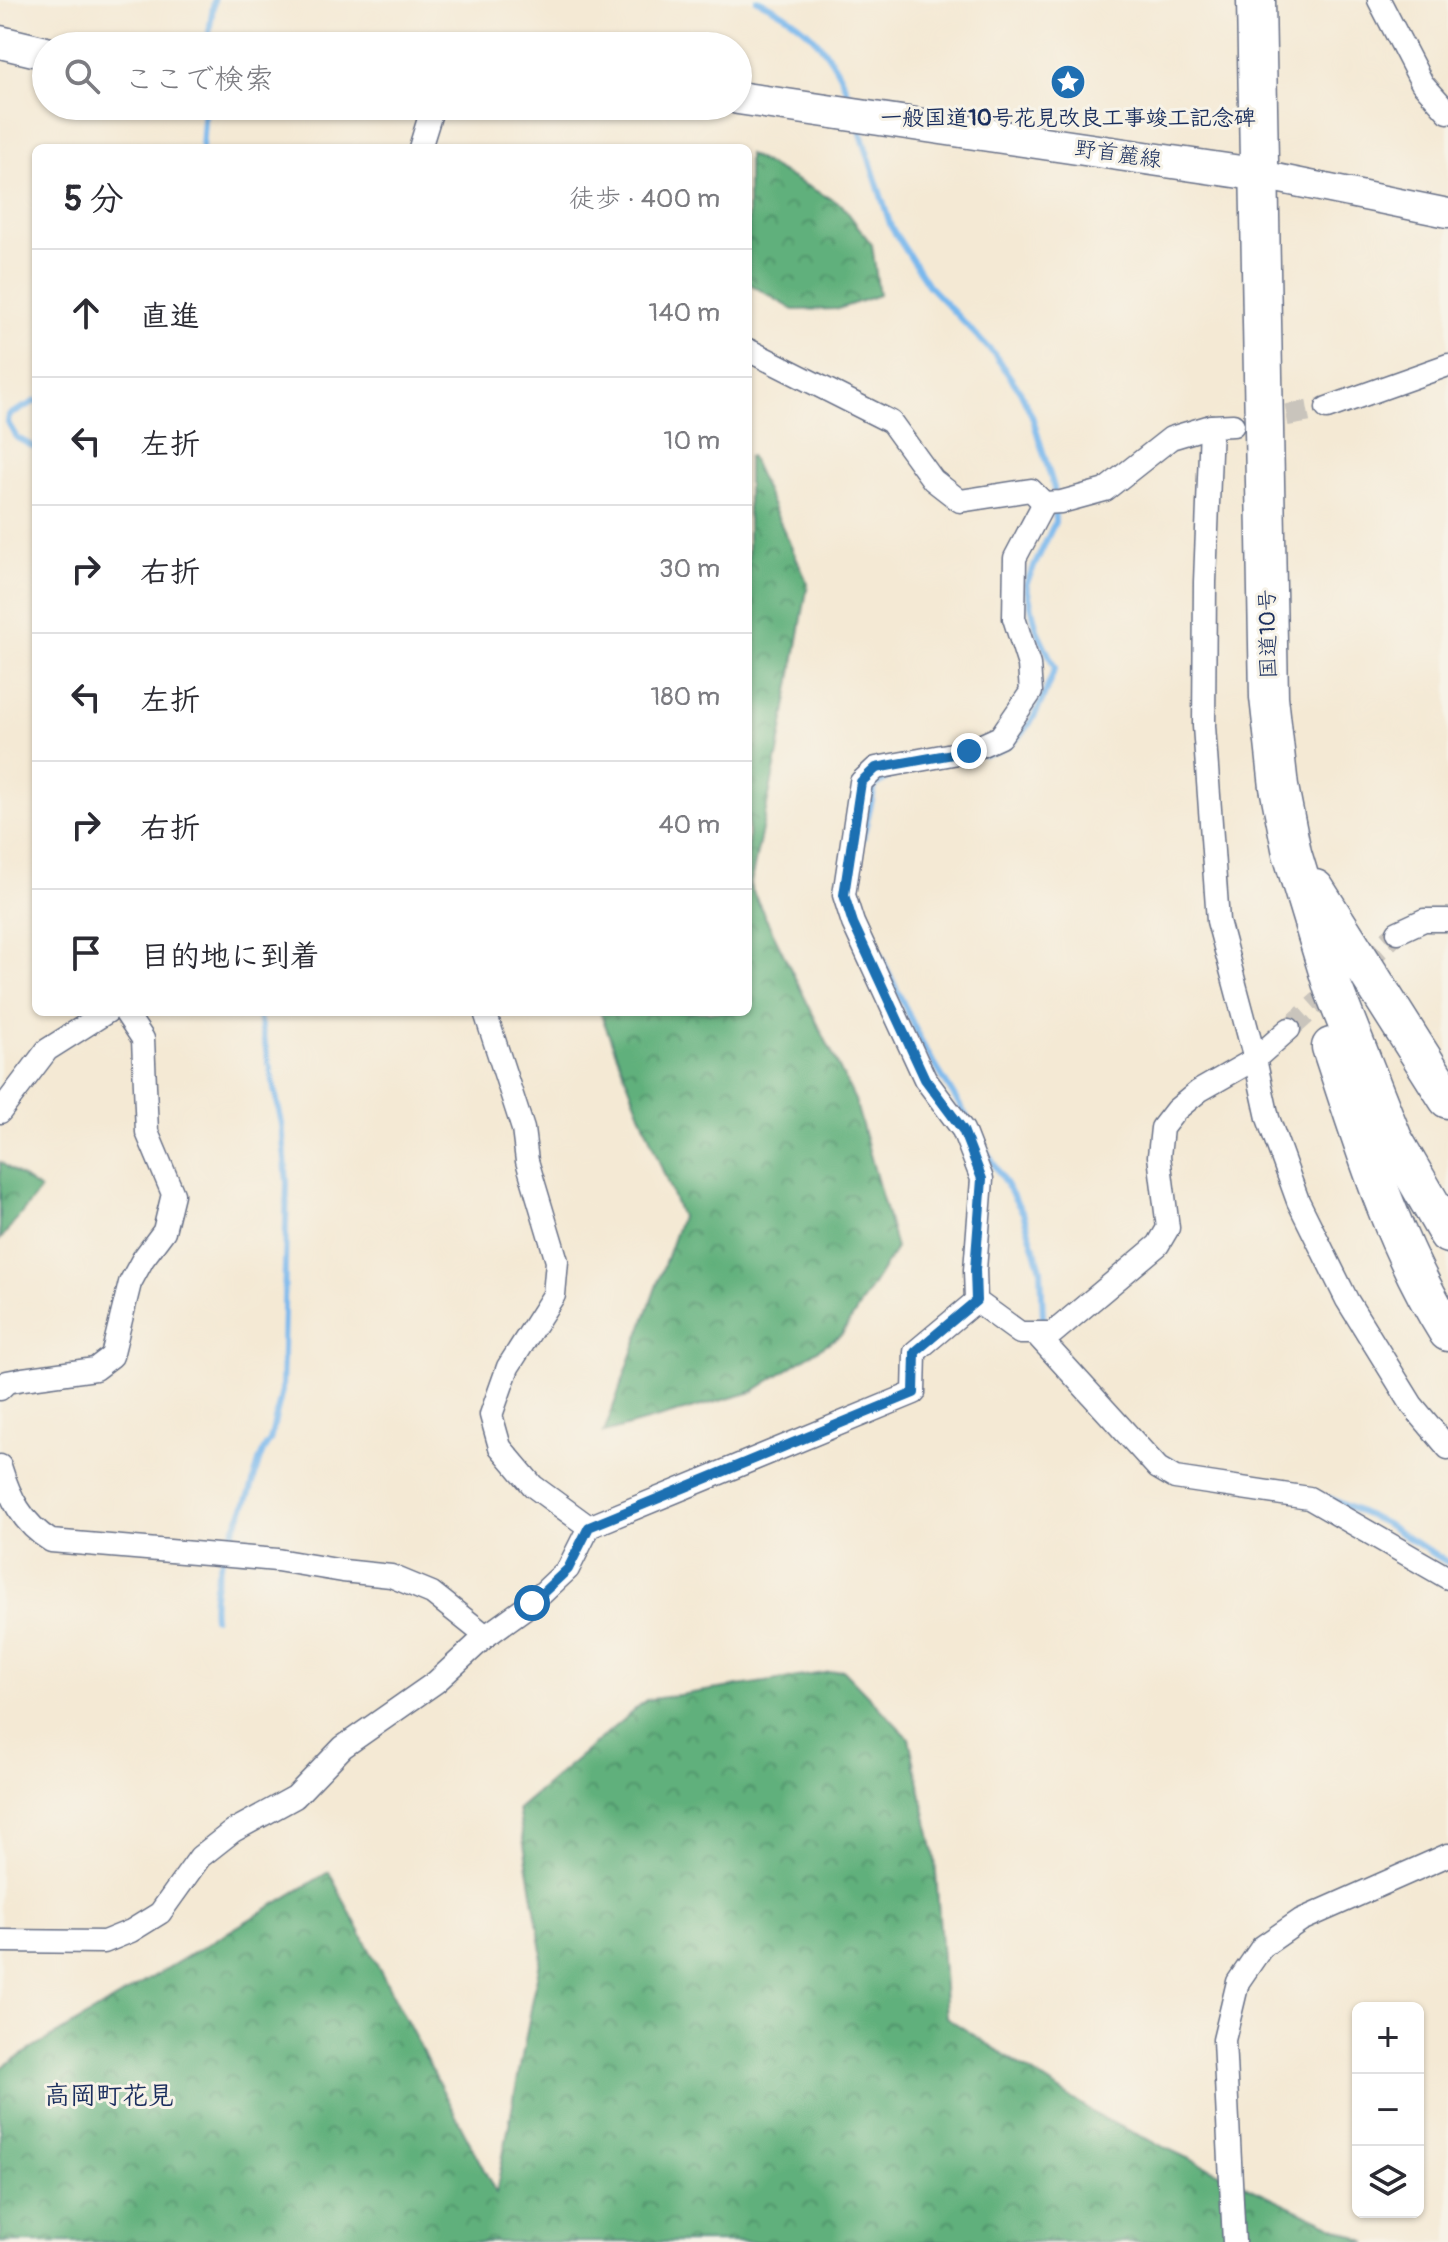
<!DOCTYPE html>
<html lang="ja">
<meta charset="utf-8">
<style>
:root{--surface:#fff;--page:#f7f7f7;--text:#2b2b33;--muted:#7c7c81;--line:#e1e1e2}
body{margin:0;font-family:Pangolin,"Klee One",sans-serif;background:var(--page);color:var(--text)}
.controls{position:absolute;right:24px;bottom:24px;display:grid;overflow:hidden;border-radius:12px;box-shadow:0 2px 6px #0004}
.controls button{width:72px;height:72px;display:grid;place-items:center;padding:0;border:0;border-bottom:2px solid var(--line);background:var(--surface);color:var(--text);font:40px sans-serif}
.stop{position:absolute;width:24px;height:24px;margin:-18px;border:6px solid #1f6fb2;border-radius:50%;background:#fff}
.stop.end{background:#1f6fb2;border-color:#fff;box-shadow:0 2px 8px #0008}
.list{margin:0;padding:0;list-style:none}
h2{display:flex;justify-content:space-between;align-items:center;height:104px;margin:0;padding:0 32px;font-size:34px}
h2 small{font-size:26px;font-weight:400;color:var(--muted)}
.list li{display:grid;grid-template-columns:52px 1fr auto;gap:24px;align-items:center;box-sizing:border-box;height:128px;padding:0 32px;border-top:2px solid var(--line)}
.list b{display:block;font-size:30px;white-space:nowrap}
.list em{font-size:26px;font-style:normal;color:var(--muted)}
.icon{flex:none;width:44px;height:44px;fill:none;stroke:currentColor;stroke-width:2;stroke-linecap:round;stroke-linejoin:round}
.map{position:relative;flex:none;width:1448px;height:2242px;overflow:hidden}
.search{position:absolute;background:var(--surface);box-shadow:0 2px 6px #0004;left:32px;top:32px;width:720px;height:88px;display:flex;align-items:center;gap:20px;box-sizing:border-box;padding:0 28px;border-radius:44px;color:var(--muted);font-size:30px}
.panel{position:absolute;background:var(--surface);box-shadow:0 2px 6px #0004;left:32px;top:144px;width:720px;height:872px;border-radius:12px}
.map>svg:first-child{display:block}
.forest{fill:url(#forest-crowns);stroke:#3e706d;stroke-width:2}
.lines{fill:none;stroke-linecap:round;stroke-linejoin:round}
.stream{stroke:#79b8ed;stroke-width:6}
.minor-tunnel{stroke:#c9c4bc;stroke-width:22;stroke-dasharray:22 11;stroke-linecap:butt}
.minor-casing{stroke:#677087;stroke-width:25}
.tertiary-casing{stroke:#677087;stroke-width:31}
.secondary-casing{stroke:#677087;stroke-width:35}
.trunk-casing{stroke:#677087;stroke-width:41}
.minor{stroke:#fff;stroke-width:22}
.tertiary{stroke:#fff;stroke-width:28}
.secondary{stroke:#fff;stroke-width:32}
.trunk{stroke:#fff;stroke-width:38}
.route{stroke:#1f6fb2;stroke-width:10}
.labels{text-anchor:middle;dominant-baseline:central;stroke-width:6;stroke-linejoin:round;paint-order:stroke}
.poi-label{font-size:22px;font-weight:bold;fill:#1b2f5e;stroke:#f7f3e8}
.street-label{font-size:22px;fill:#1b2f5e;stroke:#f7f3e8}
.quarter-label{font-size:26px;font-weight:bold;fill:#1b2f5e;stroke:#f7f3e8}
</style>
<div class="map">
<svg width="1448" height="2242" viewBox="0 0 1448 2242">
<defs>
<pattern id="forest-crowns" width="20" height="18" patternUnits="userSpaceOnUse" patternTransform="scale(2)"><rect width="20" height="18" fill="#60b07c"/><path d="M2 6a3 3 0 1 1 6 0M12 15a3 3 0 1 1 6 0" fill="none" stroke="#4e9069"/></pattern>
</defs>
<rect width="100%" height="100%" fill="#f7f3e8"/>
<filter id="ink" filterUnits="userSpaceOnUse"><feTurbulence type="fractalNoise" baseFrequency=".0125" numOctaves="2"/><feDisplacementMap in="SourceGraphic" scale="16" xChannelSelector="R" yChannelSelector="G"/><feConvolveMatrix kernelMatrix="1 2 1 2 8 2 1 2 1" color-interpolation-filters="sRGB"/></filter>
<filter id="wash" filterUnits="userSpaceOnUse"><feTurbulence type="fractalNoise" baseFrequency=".006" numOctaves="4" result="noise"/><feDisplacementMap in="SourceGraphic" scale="32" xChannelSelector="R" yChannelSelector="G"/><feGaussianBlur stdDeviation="1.8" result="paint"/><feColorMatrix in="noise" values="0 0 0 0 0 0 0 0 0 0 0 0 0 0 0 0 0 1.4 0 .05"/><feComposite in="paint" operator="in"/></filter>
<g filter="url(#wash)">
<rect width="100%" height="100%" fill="#f4e9d4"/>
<!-- forest -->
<g class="forest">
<polygon points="748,154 842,205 872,245 879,295 838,309 794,310 748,283"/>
<polygon points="750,456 808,584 778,753 750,886 855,1100 896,1248 842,1334 752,1392 604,1433 681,1217 600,1012 748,1012 748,457"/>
<polygon points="0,1162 40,1190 0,1240"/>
<polygon points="843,1670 909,1738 935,1858 946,2017 1100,2117 1367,2242 0,2242 0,2068 329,1872 496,2193 542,1951 518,1809 646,1700"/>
</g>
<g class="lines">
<!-- stream -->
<g class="stream">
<path d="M757 0C807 22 835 53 852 105"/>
<polyline points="207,46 214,0"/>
<path d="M859 127 891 227 928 285 994 354 1020 391 1032 416 1054 488 1055 522 1026 584 1037 630 1055 668C1040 705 1028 747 984 755"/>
<polyline points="202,148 205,106"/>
<polyline points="36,401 9,415 8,423 17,438 36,448"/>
<polyline points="863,838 875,786 891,775"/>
<polyline points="855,883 857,906 924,1047 967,1117"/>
<polyline points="972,1127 1023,1213 1041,1269 1043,1318 1047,1326"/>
<polyline points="1154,1449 1168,1460 1196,1472"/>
<polyline points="1329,1498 1386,1524 1448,1563"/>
<path d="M214 1618C209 1573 234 1533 250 1493 256 1476 258 1454 270 1441L282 1391 287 1182 282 1124 258 1012"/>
</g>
</g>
</g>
<g filter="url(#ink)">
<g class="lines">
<!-- minor-tunnel -->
<g class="minor-tunnel">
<polyline points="1254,421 1327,408"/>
<polyline points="1289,1029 1398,932"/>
</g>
<defs>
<g id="minor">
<polyline points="1379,0 1422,83 1448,112"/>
<polyline points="420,148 433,106"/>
<polyline points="748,350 891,422 933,480 960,501 1031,490 1044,503 1061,502 1105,490 1171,438 1211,426 1233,425"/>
<polyline points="1327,408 1448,365"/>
<polyline points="1211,426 1205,582 1204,726 1218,921 1255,1059 1268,1118 1298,1201 1347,1300 1412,1405 1448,1448"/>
<polyline points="1398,932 1424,920 1448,920"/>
<polyline points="485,1012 523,1129 527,1161 557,1261 554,1295 508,1367 491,1415 500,1447 533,1486 589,1527"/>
<polyline points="0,1112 47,1050 107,1012"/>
<polyline points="976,1301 975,1270 982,1179 963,1130 925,1079 853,923 844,895 861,782 876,768 969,751 1000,737 1031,692 1029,665 1014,618 1015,558 1044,503"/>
<polyline points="976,1301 1020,1333 1053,1333 1158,1245 1168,1228 1159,1156 1162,1128 1176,1110 1199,1091 1255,1059 1289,1029"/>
<polyline points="1036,1334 1158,1468 1175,1478 1309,1498 1448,1578"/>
<polyline points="0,1389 7,1382 23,1379 95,1369 112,1356 130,1283 143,1259 164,1231 173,1194 147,1132 143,1039 125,1012"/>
<path d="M0 1466C10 1498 22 1523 51 1541L277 1560 343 1571 391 1576 432 1593 486 1636"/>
<polyline points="0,1941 104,1942 131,1931 160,1913 200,1857 233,1831 295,1797 343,1747 436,1682 486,1636 532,1603 568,1569 589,1527 914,1393 915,1352 976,1301"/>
<polyline points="1234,2242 1224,2040 1238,1982 1262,1947 1301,1920 1448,1855"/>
</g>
<polyline id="tertiary" points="1261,175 1448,213"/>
<g id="secondary">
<polyline points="0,42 46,53"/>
<polyline points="738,98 1261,175"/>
</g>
<g id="trunk">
<polyline points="1256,0 1269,697 1279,787 1292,853 1333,988 1393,1139 1448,1234"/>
<polyline points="1315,889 1448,1099"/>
<path d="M1331 1047C1363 1144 1393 1245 1448 1332"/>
</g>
</defs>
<!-- minor casing -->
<use href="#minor" class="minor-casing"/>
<!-- tertiary casing -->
<use href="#tertiary" class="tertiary-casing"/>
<!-- secondary casing -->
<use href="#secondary" class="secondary-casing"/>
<!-- trunk casing -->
<use href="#trunk" class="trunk-casing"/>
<!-- minor -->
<use href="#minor" class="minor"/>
<!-- tertiary -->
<use href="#tertiary" class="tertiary"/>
<!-- secondary -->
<use href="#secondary" class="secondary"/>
<!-- trunk -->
<use href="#trunk" class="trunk"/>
</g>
</g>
<g class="lines" filter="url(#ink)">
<!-- route -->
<polyline class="route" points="532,1603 568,1569 589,1527 914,1393 915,1352 976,1301 975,1270 982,1179 963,1130 925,1079 853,923 844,895 861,782 876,768 969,751"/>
</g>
<!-- icons -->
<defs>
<symbol id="sight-disc" viewBox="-11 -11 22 22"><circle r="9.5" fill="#1f6fb2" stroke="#f7f3e8"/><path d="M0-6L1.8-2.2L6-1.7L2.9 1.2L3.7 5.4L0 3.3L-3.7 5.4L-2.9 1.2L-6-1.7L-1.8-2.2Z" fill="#fff"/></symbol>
</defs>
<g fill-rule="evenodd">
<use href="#sight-disc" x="1048" y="62" width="40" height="40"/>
</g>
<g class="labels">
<!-- poi labels -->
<g class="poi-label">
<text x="1068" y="118">一般国道10号花見改良工事竣工記念碑</text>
</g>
<!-- street labels -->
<g class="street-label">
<text transform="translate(1118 154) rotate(8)">野首麓線</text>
<text transform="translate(1268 634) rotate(-91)">国道10号</text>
</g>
<!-- quarter labels -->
<g class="quarter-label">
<text x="109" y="2096">高岡町花見</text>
</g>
</g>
</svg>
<div class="controls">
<button>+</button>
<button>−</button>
<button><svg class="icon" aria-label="layers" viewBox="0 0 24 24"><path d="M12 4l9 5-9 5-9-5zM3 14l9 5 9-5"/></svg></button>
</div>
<div class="stop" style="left:532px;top:1603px"></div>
<div class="stop end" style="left:969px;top:751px"></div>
<div class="search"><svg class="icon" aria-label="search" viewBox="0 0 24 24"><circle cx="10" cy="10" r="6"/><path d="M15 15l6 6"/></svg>ここで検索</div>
<section class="panel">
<h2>5 分<small>徒歩 · 400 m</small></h2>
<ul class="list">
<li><svg class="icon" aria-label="ahead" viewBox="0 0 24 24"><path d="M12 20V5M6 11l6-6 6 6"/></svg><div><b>直進</b></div><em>140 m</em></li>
<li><svg class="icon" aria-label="left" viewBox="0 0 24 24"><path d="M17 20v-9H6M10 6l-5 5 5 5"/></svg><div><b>左折</b></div><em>10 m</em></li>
<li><svg class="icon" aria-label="right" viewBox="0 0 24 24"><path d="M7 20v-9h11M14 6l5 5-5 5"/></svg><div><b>右折</b></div><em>30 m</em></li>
<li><svg class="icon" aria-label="left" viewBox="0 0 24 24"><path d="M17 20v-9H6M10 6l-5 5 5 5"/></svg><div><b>左折</b></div><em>180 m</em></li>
<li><svg class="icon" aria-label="right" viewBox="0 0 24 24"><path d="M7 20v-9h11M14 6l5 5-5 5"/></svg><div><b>右折</b></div><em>40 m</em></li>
<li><svg class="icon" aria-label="arrive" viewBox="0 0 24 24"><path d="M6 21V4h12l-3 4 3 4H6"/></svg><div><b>目的地に到着</b></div></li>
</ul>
</section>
</div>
